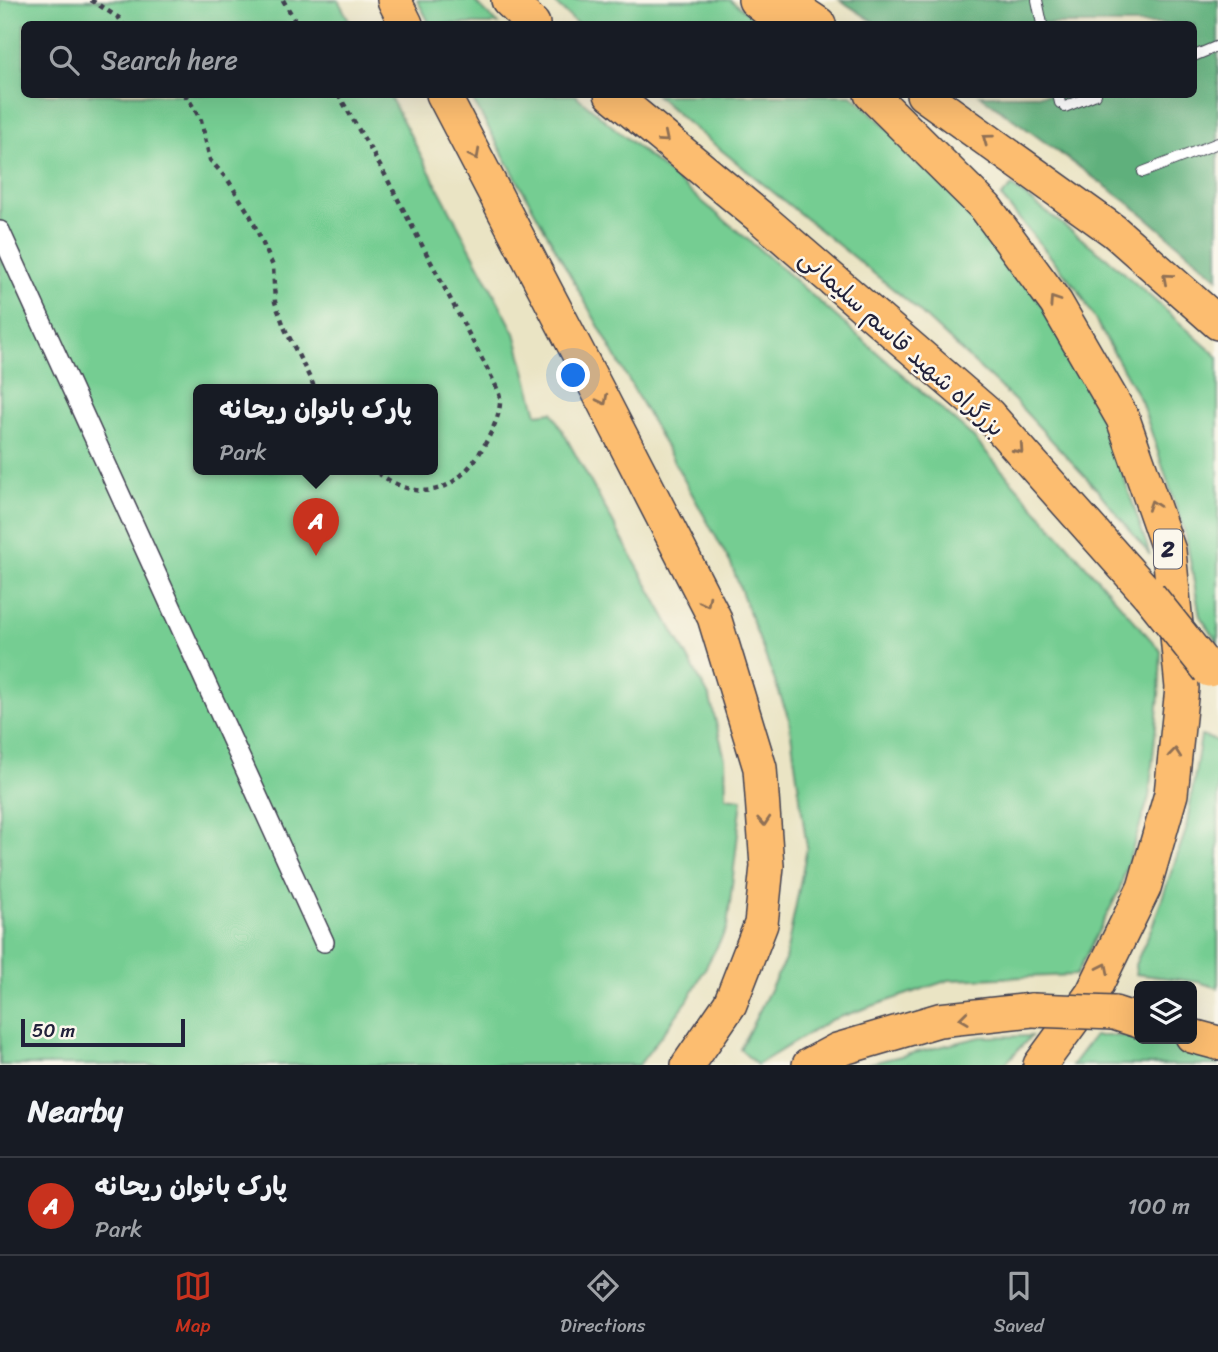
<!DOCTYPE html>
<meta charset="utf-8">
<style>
:root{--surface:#171b24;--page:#242831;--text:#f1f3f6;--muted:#9ea1a6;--line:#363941;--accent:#c8321e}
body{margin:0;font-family:Sriracha,"Playpen Sans Arabic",sans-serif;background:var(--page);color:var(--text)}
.controls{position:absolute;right:21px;bottom:21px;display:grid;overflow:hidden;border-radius:10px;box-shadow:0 7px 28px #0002}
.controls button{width:63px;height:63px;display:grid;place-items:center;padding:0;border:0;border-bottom:2px solid var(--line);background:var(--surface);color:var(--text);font:35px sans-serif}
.scale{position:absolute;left:21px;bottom:18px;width:164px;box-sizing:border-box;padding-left:7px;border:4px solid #22223b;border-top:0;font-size:19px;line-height:24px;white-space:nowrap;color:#22223b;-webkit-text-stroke:5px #fbf7ec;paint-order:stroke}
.you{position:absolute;left:574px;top:376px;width:24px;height:24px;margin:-18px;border:5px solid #fff;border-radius:50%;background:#1a73e8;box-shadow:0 0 0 10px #1a73e833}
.badge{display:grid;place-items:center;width:46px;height:46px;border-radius:50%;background:var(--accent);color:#fff;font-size:23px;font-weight:700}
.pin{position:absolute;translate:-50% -58px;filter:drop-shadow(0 2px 4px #0008)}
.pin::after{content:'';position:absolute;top:37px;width:24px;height:21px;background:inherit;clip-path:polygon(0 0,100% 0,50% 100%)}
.popup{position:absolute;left:193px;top:384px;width:245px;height:91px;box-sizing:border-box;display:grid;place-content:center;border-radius:10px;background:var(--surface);filter:drop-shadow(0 2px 5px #0005);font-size:23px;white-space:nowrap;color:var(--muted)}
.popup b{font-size:26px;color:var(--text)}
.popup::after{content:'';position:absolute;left:50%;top:100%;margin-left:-14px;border:14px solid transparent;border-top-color:var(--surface)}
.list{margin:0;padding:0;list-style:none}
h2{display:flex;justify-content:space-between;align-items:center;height:91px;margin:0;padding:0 28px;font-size:30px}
h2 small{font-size:23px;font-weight:400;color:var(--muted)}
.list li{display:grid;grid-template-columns:46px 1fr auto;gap:21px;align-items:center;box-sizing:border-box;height:98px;padding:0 28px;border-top:2px solid var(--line)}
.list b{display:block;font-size:26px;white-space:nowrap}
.list p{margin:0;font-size:23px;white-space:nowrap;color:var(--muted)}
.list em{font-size:23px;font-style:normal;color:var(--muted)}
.icon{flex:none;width:38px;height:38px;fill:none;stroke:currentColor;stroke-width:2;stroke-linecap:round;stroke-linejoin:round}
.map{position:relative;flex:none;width:1218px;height:1065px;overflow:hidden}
.search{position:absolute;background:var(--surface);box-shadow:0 7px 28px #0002;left:21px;right:21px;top:21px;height:77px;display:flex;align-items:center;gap:18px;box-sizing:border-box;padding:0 24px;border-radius:10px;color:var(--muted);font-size:26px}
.sheet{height:189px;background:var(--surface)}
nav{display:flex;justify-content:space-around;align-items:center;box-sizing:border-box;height:98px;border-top:2px solid var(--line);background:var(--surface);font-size:19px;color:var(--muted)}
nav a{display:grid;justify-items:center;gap:4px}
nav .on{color:var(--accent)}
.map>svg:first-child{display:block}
.green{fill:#74cd92;stroke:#4b7866;stroke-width:2;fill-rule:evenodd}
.forest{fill:#5fb07c;stroke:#40695c;stroke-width:2}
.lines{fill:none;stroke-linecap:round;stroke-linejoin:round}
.service-casing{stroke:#403f50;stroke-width:12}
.minor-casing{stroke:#403f50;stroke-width:22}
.trunk-casing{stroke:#403f50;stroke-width:36}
.path{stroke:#403f50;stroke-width:4.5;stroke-dasharray:5 5;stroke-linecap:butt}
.service{stroke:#fff;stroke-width:10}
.minor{stroke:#fff;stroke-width:19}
.trunk{stroke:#fcbd6f;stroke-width:33}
.trunk-bridge-casing{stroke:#403f50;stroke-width:36;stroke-linecap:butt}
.trunk-bridge{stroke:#fcbd6f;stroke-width:33}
.oneway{stroke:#8f7055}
.labels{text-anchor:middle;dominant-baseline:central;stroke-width:5;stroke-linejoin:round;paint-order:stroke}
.shield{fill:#fbf7ec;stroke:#636270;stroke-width:2}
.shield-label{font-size:23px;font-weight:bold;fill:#22223b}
.street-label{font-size:24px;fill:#22223b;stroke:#fbf7ec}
</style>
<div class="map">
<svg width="1218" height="1065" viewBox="0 0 1218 1065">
<rect width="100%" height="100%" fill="#fbf7ec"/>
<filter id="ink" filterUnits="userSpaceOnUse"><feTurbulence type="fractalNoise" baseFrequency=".0143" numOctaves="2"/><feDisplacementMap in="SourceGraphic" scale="14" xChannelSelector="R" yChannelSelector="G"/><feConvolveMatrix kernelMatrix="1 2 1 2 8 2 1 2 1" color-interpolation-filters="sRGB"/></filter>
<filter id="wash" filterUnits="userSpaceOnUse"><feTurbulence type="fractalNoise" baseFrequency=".00686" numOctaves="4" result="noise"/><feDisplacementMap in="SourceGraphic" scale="28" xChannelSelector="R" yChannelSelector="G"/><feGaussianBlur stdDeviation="1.57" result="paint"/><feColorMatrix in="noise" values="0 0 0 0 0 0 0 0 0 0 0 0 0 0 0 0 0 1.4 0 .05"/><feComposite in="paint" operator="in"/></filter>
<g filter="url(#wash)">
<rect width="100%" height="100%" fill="#eae4c4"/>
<!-- green -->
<g class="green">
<path d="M0 0H338L351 24H24V94L389 95 515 333 537 414 552 412 710 698 725 759 726 797 742 799 727 928 688 1000 639 1065H0ZM199 390H433V470H199Z"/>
<polygon points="417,0 473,0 498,24 430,24"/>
<polygon points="552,0 730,0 763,24 577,24"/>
<polygon points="470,95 575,95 765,254 971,435 1161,651 1159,696 1149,797 1119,891 1076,975 949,980 831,1020 757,1065 740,1049 785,960 807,848 789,719 731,564"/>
<polygon points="656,95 851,95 864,105 970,211 1043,306 1102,412 1150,555 1095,487 1015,401 909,302 689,124"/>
<polygon points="1012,186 1107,258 1218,357 1218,642 1200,616 1186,537 1141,401 1079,291 1001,197"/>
<polygon points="1201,736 1218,741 1218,988 1198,982 1136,974 1135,965 1152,927 1186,830"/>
<polygon points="1031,1036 1004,1065 863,1065 981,1037"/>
<polygon points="1094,1036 1132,1036 1218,1055 1218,1065 1072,1065"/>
</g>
<!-- forest -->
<polygon class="forest" points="840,0 1218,0 1218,278 1134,207 980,95 1194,94 1194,24 877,24"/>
</g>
<g filter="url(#ink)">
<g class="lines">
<defs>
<g id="service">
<polyline points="1037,0 1042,24"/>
<polyline points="1194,56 1218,46"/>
<polyline points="1058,94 1060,103"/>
<polyline points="1065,107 1096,94"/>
<polyline points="1143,172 1218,143"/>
</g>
<polyline id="minor" points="0,231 324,942"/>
<g id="trunk">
<polyline points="394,0 406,24"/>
<polyline points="508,0 533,24"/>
<polyline points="755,0 785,24"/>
<polyline points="783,0 819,24"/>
<polyline points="443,94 599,393 714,617 760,768 767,866 761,924 730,1004 688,1065"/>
<polyline points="611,94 760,217 988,414 1149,595"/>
<polyline points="871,94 986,208 1056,303 1123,419 1169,551 1182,688 1171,794 1144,888 1092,994 1040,1065"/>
<polyline points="923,94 1114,231 1218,323"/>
<polyline points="1114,1013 1139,1021"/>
<polyline points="1192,1036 1218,1043"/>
<polyline points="809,1065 837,1050 939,1020 1032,1010"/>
</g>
</defs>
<!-- service casing -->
<use href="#service" class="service-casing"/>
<!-- minor casing -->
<use href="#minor" class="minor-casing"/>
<!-- trunk casing -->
<use href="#trunk" class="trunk-casing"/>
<!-- path -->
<g class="path">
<polyline points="91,0 119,18 123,24"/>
<polyline points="283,0 297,24"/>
<polyline points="184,94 189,100 201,120 210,160 228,180 250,215 273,266 275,302 285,329 316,390"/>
<path d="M338 94 383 171 492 378C495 384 499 392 500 398 501 414 492 431 485 444 457 494 420 506 374 470"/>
</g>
<!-- service -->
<use href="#service" class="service"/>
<!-- minor -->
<use href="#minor" class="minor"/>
<!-- trunk -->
<use href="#trunk" class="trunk"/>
<defs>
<g id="trunk-bridge">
<polyline points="1149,595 1209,670"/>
<polyline points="1032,1010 1114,1013"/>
</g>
</defs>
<!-- trunk-bridge casing -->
<use href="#trunk-bridge" class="trunk-bridge-casing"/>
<!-- trunk-bridge -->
<use href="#trunk-bridge" class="trunk-bridge"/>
</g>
<!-- one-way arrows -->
<defs><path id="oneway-chevron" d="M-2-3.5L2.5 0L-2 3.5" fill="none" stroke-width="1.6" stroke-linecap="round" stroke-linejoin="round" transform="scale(1.75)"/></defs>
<g class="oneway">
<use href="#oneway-chevron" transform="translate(664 138) rotate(40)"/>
<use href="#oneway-chevron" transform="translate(987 139) rotate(-144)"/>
<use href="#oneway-chevron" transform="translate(475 155) rotate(62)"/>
<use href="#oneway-chevron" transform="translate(1167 278) rotate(-139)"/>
<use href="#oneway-chevron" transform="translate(1054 301) rotate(-124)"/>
<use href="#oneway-chevron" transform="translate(603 400) rotate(63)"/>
<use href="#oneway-chevron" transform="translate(1019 449) rotate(48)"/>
<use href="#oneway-chevron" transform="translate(1153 505) rotate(-109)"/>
<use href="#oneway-chevron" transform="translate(706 602) rotate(63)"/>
<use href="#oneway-chevron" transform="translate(1175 753) rotate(-84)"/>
<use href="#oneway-chevron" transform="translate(764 821) rotate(86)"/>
<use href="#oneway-chevron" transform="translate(1104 968) rotate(-64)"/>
<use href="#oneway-chevron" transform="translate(964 1018) rotate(173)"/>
</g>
</g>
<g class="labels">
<!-- shield labels -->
<rect class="shield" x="1154" y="529.5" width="28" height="39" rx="5"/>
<g class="shield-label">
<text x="1168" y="549">2</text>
</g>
<!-- street labels -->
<g class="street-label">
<text transform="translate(902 343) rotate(42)">بزرگراه شهید قاسم سلیمانی</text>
</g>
</g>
</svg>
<div class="controls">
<button><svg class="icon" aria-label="layers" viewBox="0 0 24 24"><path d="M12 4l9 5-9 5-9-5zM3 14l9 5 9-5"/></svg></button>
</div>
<div class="scale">50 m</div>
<div class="you"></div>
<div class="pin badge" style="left:316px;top:556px">A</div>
<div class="popup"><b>پارک بانوان ریحانه</b>Park</div>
<div class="search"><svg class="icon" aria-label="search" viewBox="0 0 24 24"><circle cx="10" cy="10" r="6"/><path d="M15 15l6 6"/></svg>Search here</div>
</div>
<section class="sheet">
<h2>Nearby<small></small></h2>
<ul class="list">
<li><span class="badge">A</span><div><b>پارک بانوان ریحانه</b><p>Park</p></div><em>100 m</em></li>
</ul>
</section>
<nav>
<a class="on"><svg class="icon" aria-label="map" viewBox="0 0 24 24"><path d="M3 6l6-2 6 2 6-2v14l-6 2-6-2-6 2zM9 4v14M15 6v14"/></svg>Map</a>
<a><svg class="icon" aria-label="directions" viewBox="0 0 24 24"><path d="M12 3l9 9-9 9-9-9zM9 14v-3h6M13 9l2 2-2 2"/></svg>Directions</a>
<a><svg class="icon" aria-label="saved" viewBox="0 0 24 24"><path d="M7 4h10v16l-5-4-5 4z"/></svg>Saved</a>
</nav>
